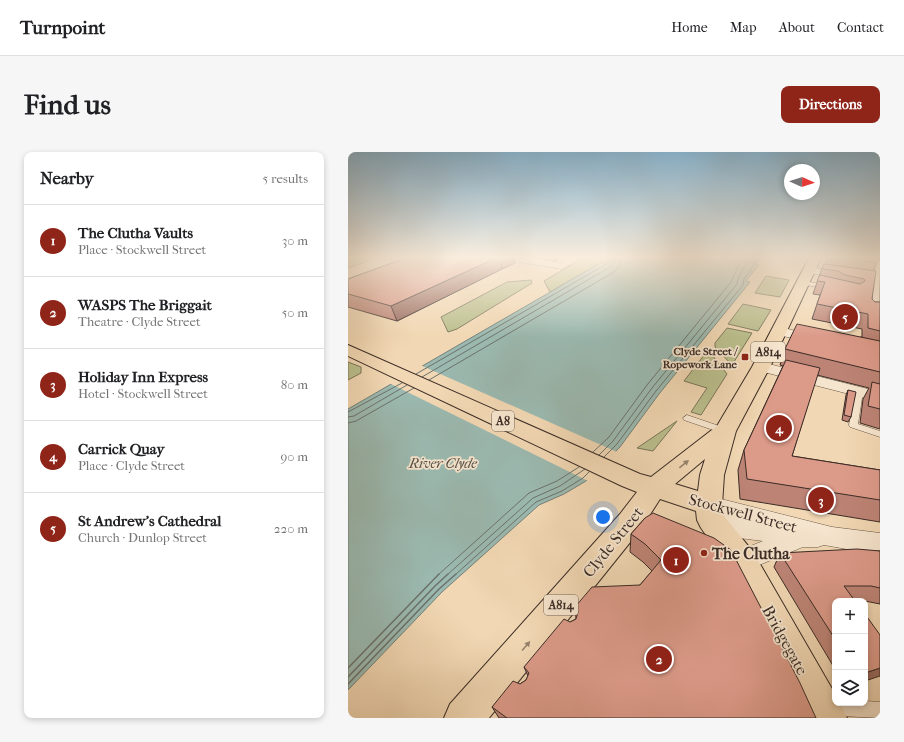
<!DOCTYPE html>
<meta charset="utf-8">
<style>
:root{--surface:#fff;--page:#f6f6f6;--text:#202124;--muted:#757577;--line:#e0e0e0;--accent:#8f2418}
body{margin:0;font-family:"IM FELL French Canon",serif;background:var(--page);color:var(--text)}
.controls{position:absolute;right:12px;bottom:12px;display:grid;overflow:hidden;border-radius:8px;box-shadow:0 2px 6px #0003}
.controls button{width:36px;height:36px;display:grid;place-items:center;padding:0;border:0;border-bottom:1px solid var(--line);background:var(--surface);color:var(--text);font:20px sans-serif}
.compass{position:absolute;left:436px;top:12px;width:36px;height:36px;border-radius:50%;background:var(--surface);box-shadow:0 2px 6px #0003;rotate:93deg}
.you{position:absolute;left:255px;top:365px;width:14px;height:14px;margin:-10px;border:3px solid #fff;border-radius:50%;background:#1a73e8;box-shadow:0 0 0 6px #1a73e833}
.badge{display:grid;place-items:center;width:26px;height:26px;border-radius:50%;background:var(--accent);color:#fff;font-size:13px;font-weight:700}
.pin{position:absolute;translate:-50% -50%;border:2px solid #fff;box-shadow:0 1px 4px #0006}
.list{margin:0;padding:0;list-style:none}
h2{display:flex;justify-content:space-between;align-items:center;height:52px;margin:0;padding:0 16px;font-size:17px}
h2 small{font-size:13px;font-weight:400;color:var(--muted)}
.list li{display:grid;grid-template-columns:26px 1fr auto;gap:12px;align-items:center;box-sizing:border-box;height:72px;padding:0 16px;border-top:1px solid var(--line)}
.list b{display:block;font-size:15px;white-space:nowrap}
.list p{margin:0;font-size:13px;white-space:nowrap;color:var(--muted)}
.list em{font-size:13px;font-style:normal;color:var(--muted)}
.icon{flex:none;width:22px;height:22px;fill:none;stroke:currentColor;stroke-width:2;stroke-linecap:round;stroke-linejoin:round}
.map{position:relative;flex:none;width:532px;height:566px;overflow:hidden;border-radius:8px}
header{display:flex;align-items:center;gap:24px;box-sizing:border-box;height:56px;padding:0 20px;background:var(--surface);border-bottom:1px solid var(--line)}
header strong{font-size:19px}
nav{display:flex;gap:22px;margin-inline-start:auto;font-size:14px}
.intro{display:flex;align-items:center;justify-content:space-between;box-sizing:border-box;height:96px;padding:0 24px}
h1{margin:0;font-size:28px}
.button{padding:10px 18px;border-radius:8px;background:var(--accent);color:#fff;font-size:14px;font-weight:700}
main{display:flex;gap:24px;padding:0 24px}
aside{flex:1;background:var(--surface);border-radius:8px;box-shadow:0 2px 6px #0003}
.map>svg:first-child{display:block}
.green{fill:#babe8c;stroke:#7a7559}
.water{fill:#9bb9b0;stroke:#758179}
.pier{fill:#f1d7b3}
.lines{fill:none;stroke-linecap:round;stroke-linejoin:round}
.shore-far1{stroke:#6b726b;stroke-width:1}
.shore{stroke:#6b726b;stroke-width:1.5}
.service-casing{stroke:#685749;stroke-width:1}
.minor-casing{stroke:#685749;stroke-width:1}
.primary-casing{stroke:#3b2c26;stroke-width:2}
.service{fill:#f6e5ce;fill-rule:evenodd}
.minor{fill:#f6e5ce;fill-rule:evenodd}
.primary{fill:#f1d7b3;fill-rule:evenodd}
.wall{fill:#bd8476;stroke:#3b2c26}
.shaded-wall{fill:#9a6c60;stroke:#3b2c26}
.building{fill:#dc9a89;stroke:#3b2c26}
.oneway{fill:#96826c}
.poi-dot{fill:#8f2418;stroke:#f6e5ce;stroke-width:1.5}
.labels{text-anchor:middle;dominant-baseline:central;stroke-width:3.5;stroke-linejoin:round;paint-order:stroke}
.far-poi-label{font-size:11px;font-weight:bold;fill:#3b2c26;stroke:#f6e5ce;text-anchor:end}
.shield{fill:#f6e5ce;stroke:#736458;stroke-width:1}
.shield-label{font-size:12px;font-weight:bold;fill:#3b2c26}
.water-label{font-size:14px;font-style:italic;fill:#534f48;stroke:#f6e5ce}
.near-street-label{font-size:16px;fill:#3b2c26;stroke:#f6e5ce}
.near-poi-label{font-size:16px;font-weight:bold;fill:#3b2c26;stroke:#f6e5ce;text-anchor:start}
</style>
<header>
<strong>Turnpoint</strong>
<nav><a>Home</a><a>Map</a><a>About</a><a>Contact</a></nav>
</header>
<div class="intro"><h1>Find us</h1><a class="button">Directions</a></div>
<main>
<aside>
<h2>Nearby<small>5 results</small></h2>
<ul class="list">
<li><span class="badge">1</span><div><b>The Clutha Vaults</b><p>Place · Stockwell Street</p></div><em>30 m</em></li>
<li><span class="badge">2</span><div><b>WASPS The Briggait</b><p>Theatre · Clyde Street</p></div><em>50 m</em></li>
<li><span class="badge">3</span><div><b>Holiday Inn Express</b><p>Hotel · Stockwell Street</p></div><em>80 m</em></li>
<li><span class="badge">4</span><div><b>Carrick Quay</b><p>Place · Clyde Street</p></div><em>90 m</em></li>
<li><span class="badge">5</span><div><b>St Andrew's Cathedral</b><p>Church · Dunlop Street</p></div><em>220 m</em></li>
</ul>
</aside>
<div class="map">
<svg width="532" height="566" viewBox="0 0 532 566">
<rect width="100%" height="100%" fill="#f1d7b3"/>
<filter id="stains"><feTurbulence type="fractalNoise" baseFrequency=".005" numOctaves="4"/><feColorMatrix values="0 0 0 0 .2 0 0 0 0 .09 0 0 0 0 .02 0 0 0 .5 -.17"/></filter>
<radialGradient id="worn" r=".72"><stop offset=".6" stop-color="#630" stop-opacity="0"/><stop offset="1" stop-color="#630" stop-opacity=".3"/></radialGradient>
<!-- green -->
<g class="green">
<polygon points="6,106 29,106 0,116 0,108"/>
<polygon points="235,106 261,106 202,140 196,129"/>
<polygon points="418,124 441,128 432,145 407,141"/>
<polygon points="183,128 184,131 109,177 100,180 93,165 159,130"/>
<polygon points="395,152 423,158 410,179 380,172"/>
<polygon points="379,176 404,181 384,213 367,195 367,191"/>
<polygon points="360,198 379,222 353,263 343,260 359,236 336,229"/>
<polygon points="0,210 13,215 13,221 0,228"/>
<polygon points="329,269 305,299 289,296"/>
</g>
<!-- water -->
<polygon class="water" points="261,106 417,106 413,106 407,112 411,113 398,129 402,130 311,242 272,295 238,329 216,342 191,353 94,440 0,538 0,257"/>
<!-- pier -->
<polygon class="pier" points="72,213 269,300 240,329 41,231"/>
<g class="lines">
<!-- shore-far1 -->
<g class="shore-far1">
<polyline points="68,222 260,111 262,106"/>
<polyline points="74,225 262,115 266,111 267,106"/>
<polyline points="81,228 266,120 271,115 273,106"/>
<polyline points="0,260 54,231"/>
<polyline points="0,265 6,264 59,233"/>
<polyline points="0,271 8,269 66,236"/>
<polyline points="245,300 261,285 299,233 383,130 394,106"/>
<path d="M251 303 265 289 304 236 389 132C390 121 398 116 401 106"/>
<polyline points="256,305 269,292 308,239 395,133 396,127 403,118 408,106"/>
<polyline points="90,423 181,341 209,329 231,315"/>
<polyline points="99,423 185,346 212,334 237,317"/>
<polyline points="107,423 188,350 214,339 235,326 241,320"/>
</g>
<!-- shore -->
<g class="shore">
<polyline points="0,516 91,422"/>
<polyline points="0,525 87,434 100,422"/>
<polyline points="0,532 91,437 108,422"/>
</g>
<defs>
<g id="service">
<polygon points="455,129 479,133 482,135 479,137 453,132 453,130"/>
<polygon points="508,238 514,238 515,240 510,272 532,279 532,285 502,275 501,273"/>
<polygon points="339,263 380,277 381,279 377,282 336,268 335,266"/>
<polygon points="517,549 532,550 532,566 493,564 482,566 478,565 476,559 478,553 487,550 517,551"/>
</g>
<g id="minor">
<polygon points="161,106 183,106 213,111 222,106 234,106 214,117 166,109"/>
<polygon points="532,108 531,160 529,163 521,163 519,160 524,131 461,121 456,118 461,115 525,125 527,111"/>
<polygon points="431,175 475,185 477,188 475,191 470,192 426,182 424,179 426,176"/>
<polygon points="413,210 532,240 532,250 408,218 405,215 408,212"/>
<polygon points="361,344 484,375 532,381 532,403 476,393 470,395 455,395 394,420 385,417 381,409 385,401 415,389 383,385 355,375 351,368 355,361 357,361 353,359 350,353 353,347"/>
</g>
<path id="primary" d="M461 106H473L422 215 388 279 376 323 374 353 376 364 405 400 487 542V551H492L499 566H458L383 418 353 376 349 368 348 359 312 347 292 378 141 566H96L102 552 272 362 289 340 274 334 0 204V193L292 322 303 325 369 274 404 215ZM357 307 352 323 350 339 327 332Z"/>
</defs>
<!-- service casing -->
<use href="#service" class="service-casing"/>
<!-- minor casing -->
<use href="#minor" class="minor-casing"/>
<!-- primary casing -->
<use href="#primary" class="primary-casing"/>
<!-- service -->
<use href="#service" class="service"/>
<!-- minor -->
<use href="#minor" class="minor"/>
<!-- primary -->
<use href="#primary" class="primary"/>
</g>
<!-- wall -->
<g class="wall">
<polygon points="58,106 166,106 167,111 154,117 153,111 154,117 49,169 0,155 0,127"/>
<polygon points="191,106 212,106 207,109"/>
<polygon points="479,106 532,106 532,108 529,109 526,119 524,147 527,150 532,150 532,277 512,271 515,247 521,236 469,223 444,304 532,318 532,370 392,347 390,318 396,298 435,214 432,213 437,197 514,185 514,177 464,167 472,143 465,142 474,116 477,112"/>
<polygon points="500,238 503,265 500,270 494,268 498,243"/>
<polygon points="297,366 468,566 151,566 144,555 172,532 178,528 180,524 176,515 222,470 228,467 227,455 292,433 304,419 295,410 282,400 283,382"/>
<polygon points="532,399 532,452 512,448 487,449 487,517 426,415 432,401"/>
</g>
<!-- shaded-wall -->
<g class="shaded-wall">
<polygon points="148,106 166,106 167,111 154,117 153,111 154,117 49,169 43,154"/>
<polygon points="207,106 212,106 207,109"/>
<polygon points="528,106 532,106 532,108 526,111"/>
<polygon points="532,516 532,524 517,529 517,521"/>
</g>
<!-- building -->
<g class="building">
<polygon points="58,106 148,106 43,154 0,142 0,127"/>
<polygon points="496,106 530,106 529,111"/>
<polygon points="476,112 528,119 524,147 527,150 532,150 532,179 520,176 520,162 469,152 477,130 469,129 472,123 512,132 517,129 516,127 497,123 490,119 475,117 474,116"/>
<polygon points="449,172 532,189 532,220 437,197"/>
<polygon points="438,208 472,216 444,304 532,318 532,348 399,327 396,298"/>
<polygon points="524,230 532,232 532,257 520,254"/>
<polygon points="500,238 508,240 503,265 496,263"/>
<polygon points="305,361 366,386 383,398 452,531 468,566 159,566 144,555 165,529 172,532 178,528 181,521 176,515 216,467 222,470 228,467 230,460 227,455 244,435 292,433 313,408 297,392 283,382 297,366"/>
<polygon points="509,397 532,399 532,436 523,434 496,434 507,449 487,449 487,487 432,401"/>
<polygon points="517,462 532,483 532,516 517,521"/>
</g>
<!-- one-way arrows -->
<defs><path id="oneway-solid" d="M-6-.8H1V-3.2L6.5 0L1 3.2V.8H-6Z"/></defs>
<g class="oneway">
<use href="#oneway-solid" transform="translate(336 312) rotate(-39)"/>
<use href="#oneway-solid" transform="translate(178 494) rotate(-49)"/>
</g>
<!-- sky -->
<linearGradient id="sky" x2="0" y2="1"><stop stop-color="#89b6d2"/><stop offset="0.57" stop-color="#f9eddd"/><stop offset="1" stop-color="#f9eddd" stop-opacity="0"/></linearGradient>
<rect width="532" height="185" fill="url(#sky)"/>
<!-- markers -->
<g class="poi-dot">
<rect x="393" y="201" width="8" height="8" rx="2"/>
<circle cx="356" cy="401" r="4"/>
</g>
<g class="labels">
<!-- far-poi labels -->
<g class="far-poi-label">
<text x="389" y="199">Clyde Street /<tspan x="389" dy="13">Ropework Lane</tspan></text>
</g>
<!-- shield labels -->
<g class="shield">
<rect x="403" y="190" width="34" height="20" rx="3"/>
<rect x="144" y="259" width="22" height="20" rx="3"/>
<rect x="196" y="443" width="34" height="20" rx="3"/>
</g>
<g class="shield-label">
<text x="420" y="200">A814</text>
<text x="155" y="269">A8</text>
<text x="213" y="453">A814</text>
</g>
<!-- water labels -->
<g class="water-label">
<text x="95" y="311">River Clyde</text>
</g>
<!-- near-street labels -->
<g class="near-street-label">
<text transform="translate(395 361) rotate(15)">Stockwell Street</text>
<text transform="translate(265 390) rotate(-51)">Clyde Street</text>
<text transform="translate(437 488) rotate(61)">Bridgegate</text>
</g>
<!-- near-poi labels -->
<g class="near-poi-label">
<text x="364" y="401">The Clutha</text>
</g>
</g>
<rect width="100%" height="100%" filter="url(#stains)"/>
<rect width="100%" height="100%" fill="url(#worn)"/>
</svg>
<div class="controls">
<button>+</button>
<button>−</button>
<button><svg class="icon" aria-label="layers" viewBox="0 0 24 24"><path d="M12 4l9 5-9 5-9-5zM3 14l9 5 9-5"/></svg></button>
</div>
<svg class="compass" viewBox="-18 -18 36 36"><path d="M0-13l5 13h-10z" fill="#e53935"/><path d="M0 13l5-13h-10z" fill="#757577"/></svg>
<div class="you"></div>
<div class="pin badge" style="left:328px;top:408px">1</div>
<div class="pin badge" style="left:311px;top:507px">2</div>
<div class="pin badge" style="left:473px;top:348px">3</div>
<div class="pin badge" style="left:431px;top:276px">4</div>
<div class="pin badge" style="left:497px;top:165px">5</div>
</div>
</main>
